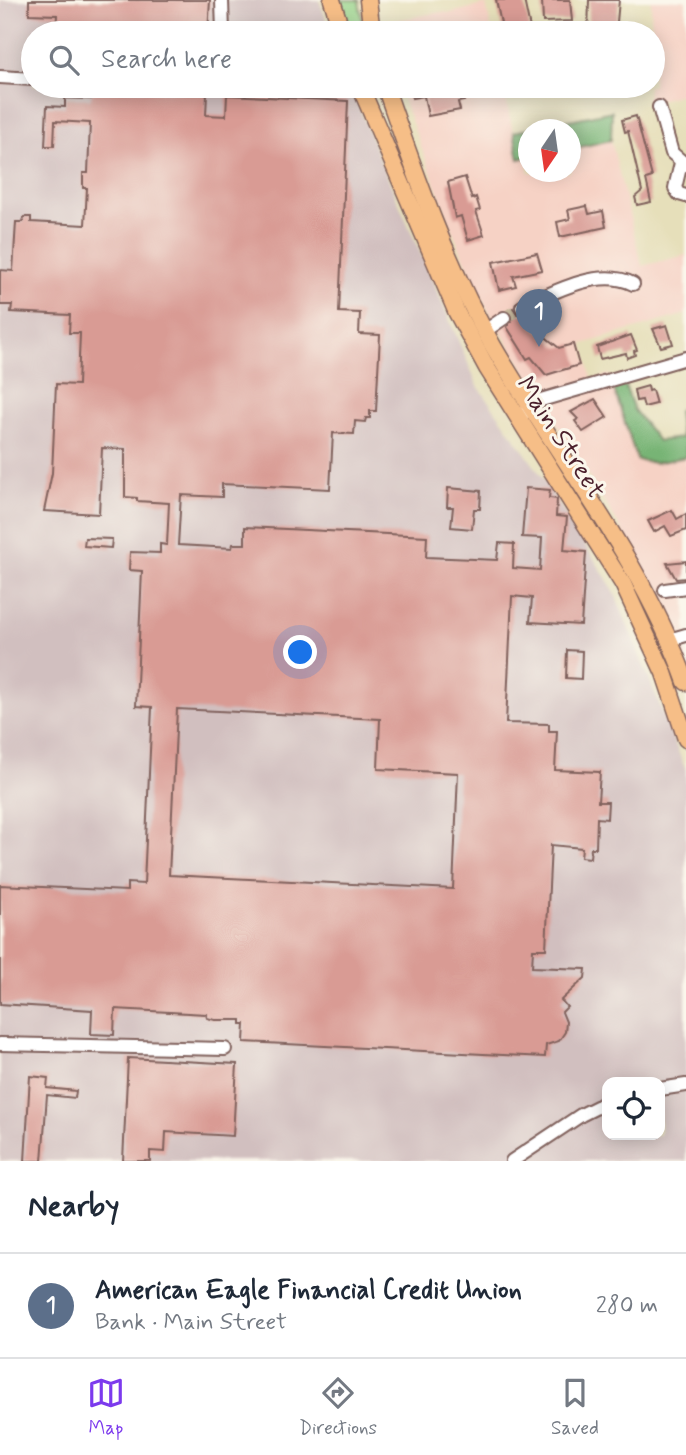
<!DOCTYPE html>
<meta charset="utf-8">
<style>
:root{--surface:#fff;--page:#f6f6f7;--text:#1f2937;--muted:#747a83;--line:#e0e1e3;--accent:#7c3aed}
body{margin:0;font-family:Mynerve,sans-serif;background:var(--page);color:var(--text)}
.controls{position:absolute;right:21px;bottom:21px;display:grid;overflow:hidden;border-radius:14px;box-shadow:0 4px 18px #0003}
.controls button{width:63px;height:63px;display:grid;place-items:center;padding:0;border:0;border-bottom:2px solid var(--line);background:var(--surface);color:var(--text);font:35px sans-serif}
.compass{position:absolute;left:518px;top:119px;width:63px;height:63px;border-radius:50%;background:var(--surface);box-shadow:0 4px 18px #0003;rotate:193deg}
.you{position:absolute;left:301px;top:653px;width:24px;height:24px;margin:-18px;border:5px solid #fff;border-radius:50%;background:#1a73e8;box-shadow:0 0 0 10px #1a73e833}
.badge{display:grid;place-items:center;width:46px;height:46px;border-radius:50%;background:var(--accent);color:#fff;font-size:23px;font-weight:700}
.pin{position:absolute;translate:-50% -58px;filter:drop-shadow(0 2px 4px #0008)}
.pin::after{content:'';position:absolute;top:37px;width:24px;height:21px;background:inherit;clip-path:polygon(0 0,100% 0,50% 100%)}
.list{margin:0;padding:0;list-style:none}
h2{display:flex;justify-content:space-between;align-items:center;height:91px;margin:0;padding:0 28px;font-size:30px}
h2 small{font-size:23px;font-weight:400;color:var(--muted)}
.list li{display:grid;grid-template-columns:46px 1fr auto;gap:21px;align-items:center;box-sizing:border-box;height:105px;padding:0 28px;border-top:2px solid var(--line)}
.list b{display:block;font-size:26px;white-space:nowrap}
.list p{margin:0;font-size:23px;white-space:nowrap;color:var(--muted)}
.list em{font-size:23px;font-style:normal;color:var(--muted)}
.icon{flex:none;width:38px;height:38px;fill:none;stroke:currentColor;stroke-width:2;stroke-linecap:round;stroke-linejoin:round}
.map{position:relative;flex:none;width:686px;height:1161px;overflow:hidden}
.search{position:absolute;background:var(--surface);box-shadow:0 4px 18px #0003;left:21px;right:21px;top:21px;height:77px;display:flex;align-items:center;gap:18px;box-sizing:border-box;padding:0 24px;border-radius:38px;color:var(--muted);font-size:26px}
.sheet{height:196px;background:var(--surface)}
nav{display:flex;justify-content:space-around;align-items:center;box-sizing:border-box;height:98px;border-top:2px solid var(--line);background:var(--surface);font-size:19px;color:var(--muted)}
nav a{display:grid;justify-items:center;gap:4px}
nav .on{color:var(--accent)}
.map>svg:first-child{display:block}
.built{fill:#f6d2c5}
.industrial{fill:#d1bfbf;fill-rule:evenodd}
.green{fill:#94d287;stroke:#6f7859;stroke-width:2}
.forest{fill:#77b474;stroke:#606a50;stroke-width:2}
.building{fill:#d99b94;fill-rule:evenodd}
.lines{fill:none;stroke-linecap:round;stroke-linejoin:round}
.minor-tunnel{stroke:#c7b99d;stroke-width:12;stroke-dasharray:12 6;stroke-linecap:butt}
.minor-casing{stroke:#81625d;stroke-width:16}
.major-casing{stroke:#81625d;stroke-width:19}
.minor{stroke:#fff;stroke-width:12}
.major{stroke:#f6be87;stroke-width:16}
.labels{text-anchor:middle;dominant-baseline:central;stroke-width:6;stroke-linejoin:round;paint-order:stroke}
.street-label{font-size:26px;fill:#4a1f2b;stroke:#fbf7ec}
</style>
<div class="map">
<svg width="686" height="1161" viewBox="0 0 686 1161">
<rect width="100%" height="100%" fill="#fbf7ec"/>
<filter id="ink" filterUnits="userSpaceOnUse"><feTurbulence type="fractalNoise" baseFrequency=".0143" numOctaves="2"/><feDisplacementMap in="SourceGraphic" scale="14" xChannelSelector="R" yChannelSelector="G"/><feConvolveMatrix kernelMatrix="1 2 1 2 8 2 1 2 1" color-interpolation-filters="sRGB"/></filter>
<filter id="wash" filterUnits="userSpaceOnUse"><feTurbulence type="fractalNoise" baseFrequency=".00686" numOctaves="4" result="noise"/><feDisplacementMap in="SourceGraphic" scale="28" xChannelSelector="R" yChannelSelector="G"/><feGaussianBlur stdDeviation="1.57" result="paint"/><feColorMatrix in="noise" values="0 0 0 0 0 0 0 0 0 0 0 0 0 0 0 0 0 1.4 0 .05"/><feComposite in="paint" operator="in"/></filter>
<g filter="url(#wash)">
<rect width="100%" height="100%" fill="#e6dfba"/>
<!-- built -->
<g class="built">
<polygon points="651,0 686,0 686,93 647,103 648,86 653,86"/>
<polygon points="486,4 492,33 384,33 382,23 441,12 451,13"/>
<polygon points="398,86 503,86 519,159 528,157 528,172 570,172 571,149 611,140 642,266 686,255 686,314 583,344 592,380 609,374 637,460 655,463 686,457 686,666 661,606 621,529 487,309 459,247"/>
</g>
<!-- industrial -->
<path class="industrial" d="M0 0H319L331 33H33V86H351L377 153 478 386 545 481 613 589 686 771V1161H0ZM607 1082H660V1135H607Z"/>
<!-- green -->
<polygon class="green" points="338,0 359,0 364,33 348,33"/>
<!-- forest -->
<g class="forest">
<polygon points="612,111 611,140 571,149 570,130 528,130 528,157 519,159 514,132"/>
<polygon points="624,383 634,410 658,441 681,438 678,411 686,405 686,457 655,463 637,460 613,386"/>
</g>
<g id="blocks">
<!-- building -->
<g class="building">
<polygon points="29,0 210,0 208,33 56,33 57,15 29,14"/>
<polygon points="496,0 524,0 531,33 503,33"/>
<polygon points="542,0 570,0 572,21 543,22"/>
<polygon points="589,0 619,0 616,33 588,33"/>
<polygon points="409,86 454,86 456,93 462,92 464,101 458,102 460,110 428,116 424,96 412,98"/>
<path d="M92 89 207 94 206 115 226 116 227 95 348 101 339 312 360 313 359 334 380 335 376 411H370V418H366L365 422 355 421 354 434 333 433 330 489 222 484V497L181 495 178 545 232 548 233 544H245V527L427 536 426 557 497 560 499 543 514 544 513 568 540 570 542 538 522 537 526 488 550 490 549 498 557 499 556 516 567 517 564 550 586 552 581 625 530 622 532 598 512 596 506 723 549 724V731H557L555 770 600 772 598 802H608L607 819 597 818 596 848H591L590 858 581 857 582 848 551 845 546 949H533L532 967 586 969 585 978 561 1000 567 1007 562 1012 566 1022 565 1032 559 1041 546 1045 545 1057 244 1042 245 1024H241V1020H215L207 1018 206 1014 115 1009 114 1035 91 1034 92 1010 0 1004V885L127 891V883L144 884 152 707 136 706 142 571 129 570 130 552 160 553V544L167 545 169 503 137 501V498L125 497V449L102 448 99 514 44 511 52 473 56 384 78 385 80 333H69L70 315 11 312 12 305H0V270L13 271 16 222H23L24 217H31V222L85 225 87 188H83V173H88L90 123 55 121 54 146H45L47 106 65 107V98L91 99ZM177 709 380 719 378 769 458 773 453 889 169 875Z"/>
<polygon points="636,116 652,177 646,179 651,202 637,205 635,197 642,191 628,131 625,132 622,120"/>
<polygon points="465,177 472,199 476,197 480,210 476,211 484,235 468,240 461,216 455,218 448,182"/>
<polygon points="587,206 589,214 603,211 606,227 560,237 557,222 570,219 568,210"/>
<polygon points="537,253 542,270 513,276 516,286 499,290 493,262"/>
<polygon points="513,308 517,314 525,315 532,326 559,348 573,344 579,365 546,375 531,357 527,359 507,327 513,318 509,311"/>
<polygon points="667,325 673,344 661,347 653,329"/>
<polygon points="631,335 637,350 634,351 635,355 627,358 626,353 600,359 597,347"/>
<polygon points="648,386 649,391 652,390 656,404 644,407 642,400 636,401 634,390"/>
<polygon points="595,399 607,417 583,432 575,421 578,419 571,412"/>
<polygon points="448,488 481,491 480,509 474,509 472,529 451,527 453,507 447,507"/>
<polygon points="672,510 677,519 686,514 686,530 671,536 665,526 654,532 648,521"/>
<polygon points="85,538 112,539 111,548 84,546"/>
<polygon points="686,561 686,578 676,579 667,563"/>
<polygon points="567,650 582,651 581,679 566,678"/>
<polygon points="128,1058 237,1064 233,1136 166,1132 165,1152 150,1151 150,1161 123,1161"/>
<polygon points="30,1076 48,1078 47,1088 76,1091 75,1098 47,1095 42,1161 25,1161"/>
</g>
</g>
</g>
<g filter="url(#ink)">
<use href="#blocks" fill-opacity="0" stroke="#81625d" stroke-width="2"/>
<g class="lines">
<!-- minor-tunnel -->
<polyline class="minor-tunnel" points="504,318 522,307"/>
<defs>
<g id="minor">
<polyline points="222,0 223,33"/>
<polyline points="0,77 33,79"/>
<polyline points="187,86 200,86"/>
<polyline points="659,107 672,153 686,165"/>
<polyline points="681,163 675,188 679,194 686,196"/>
<path d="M522 307C553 292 600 267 633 284"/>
<polyline points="485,331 504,318"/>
<polyline points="524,413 541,400 686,358"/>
<polyline points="665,590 686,587"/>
<polyline points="669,640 686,635"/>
<polyline points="0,1044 225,1049"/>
<polyline points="660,1089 686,1085"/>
<polyline points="512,1161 581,1115 607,1102"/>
</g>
<g id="major">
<polyline points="332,0 342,33"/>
<polyline points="368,0 372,33"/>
<polyline points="360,86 457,313 487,368 623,584 664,673 686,739"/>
<path d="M385 86C415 173 447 266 493 346 558 458 642 559 686 682"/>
</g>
</defs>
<!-- minor casing -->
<use href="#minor" class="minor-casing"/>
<!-- major casing -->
<use href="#major" class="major-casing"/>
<!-- minor -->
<use href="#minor" class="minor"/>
<!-- major -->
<use href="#major" class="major"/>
</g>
</g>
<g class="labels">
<!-- street labels -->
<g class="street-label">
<text transform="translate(560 438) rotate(57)">Main Street</text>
</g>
</g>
</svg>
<div class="controls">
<button><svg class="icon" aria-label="locate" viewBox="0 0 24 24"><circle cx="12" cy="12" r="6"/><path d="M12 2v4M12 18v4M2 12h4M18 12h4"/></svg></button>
</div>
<svg class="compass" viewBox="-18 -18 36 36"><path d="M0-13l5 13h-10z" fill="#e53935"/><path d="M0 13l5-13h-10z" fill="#747a83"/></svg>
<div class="you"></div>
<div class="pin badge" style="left:539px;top:347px;background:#5c6f8a">1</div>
<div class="search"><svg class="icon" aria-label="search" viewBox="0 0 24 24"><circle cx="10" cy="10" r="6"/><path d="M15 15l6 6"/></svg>Search here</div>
</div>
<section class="sheet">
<h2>Nearby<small></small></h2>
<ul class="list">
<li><span class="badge" style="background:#5c6f8a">1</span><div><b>American Eagle Financial Credit Union</b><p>Bank · Main Street</p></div><em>280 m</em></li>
</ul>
</section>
<nav>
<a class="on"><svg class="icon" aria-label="map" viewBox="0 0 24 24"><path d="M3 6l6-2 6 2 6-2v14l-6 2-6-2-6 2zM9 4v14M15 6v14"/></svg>Map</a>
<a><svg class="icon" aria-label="directions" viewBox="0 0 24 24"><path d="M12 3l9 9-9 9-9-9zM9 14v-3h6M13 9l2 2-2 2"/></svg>Directions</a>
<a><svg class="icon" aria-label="saved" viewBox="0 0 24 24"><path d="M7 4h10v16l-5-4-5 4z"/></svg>Saved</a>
</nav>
